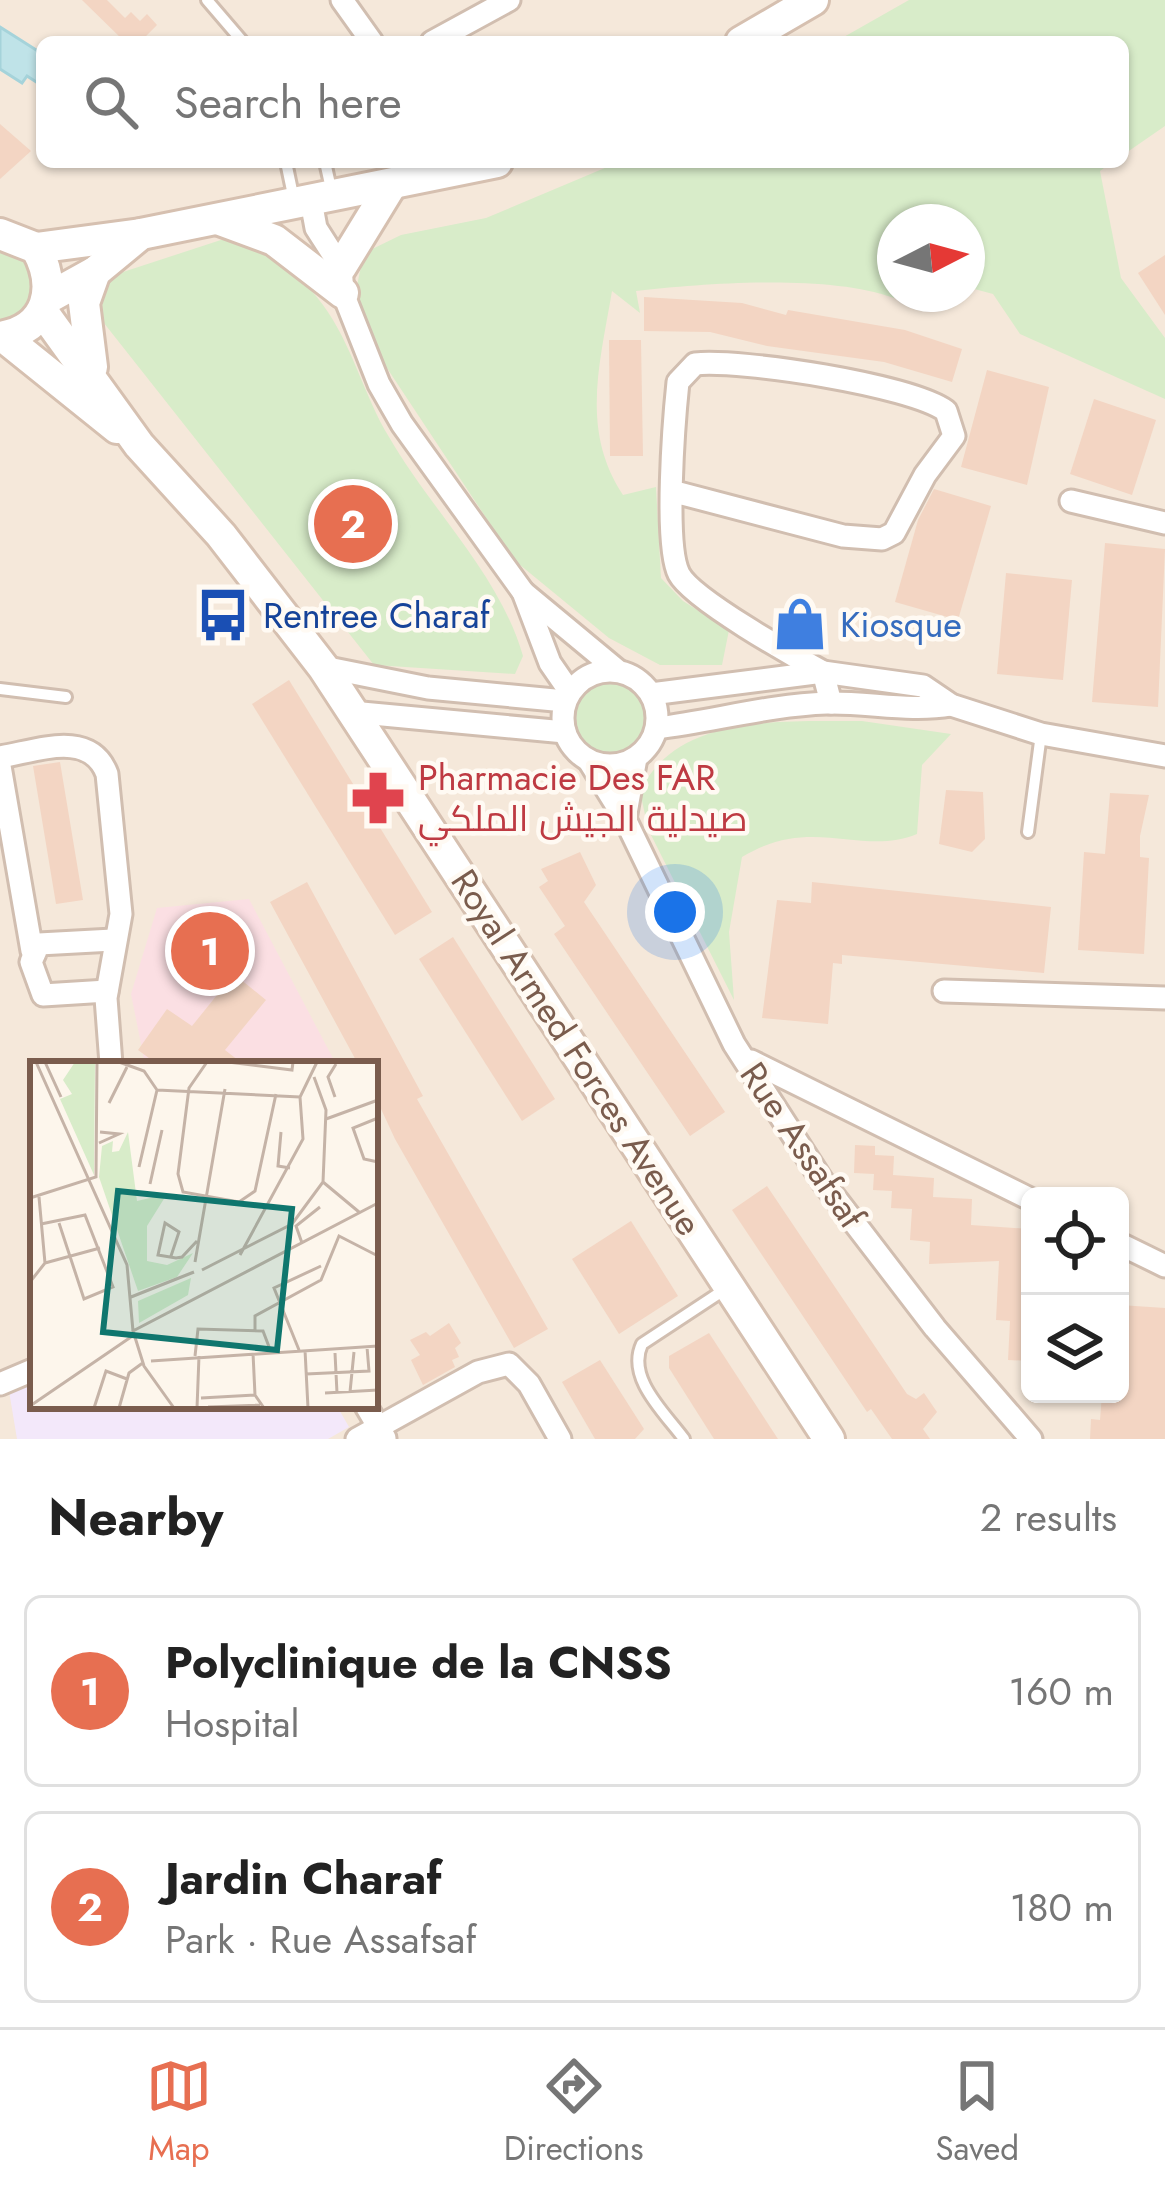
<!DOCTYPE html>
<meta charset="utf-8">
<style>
:root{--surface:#fff;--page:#f6f6f6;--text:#222;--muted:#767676;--line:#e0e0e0;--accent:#e76f51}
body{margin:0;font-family:Jost,Cairo,sans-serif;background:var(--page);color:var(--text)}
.controls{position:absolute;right:36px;bottom:36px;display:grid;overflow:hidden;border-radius:18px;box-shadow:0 3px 9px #0004}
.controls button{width:108px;height:108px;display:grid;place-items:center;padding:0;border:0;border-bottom:3px solid var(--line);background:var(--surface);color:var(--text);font:60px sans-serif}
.compass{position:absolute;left:877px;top:204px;width:108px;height:108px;border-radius:50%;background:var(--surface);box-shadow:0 3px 9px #0004;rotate:84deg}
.you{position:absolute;left:675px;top:912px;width:42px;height:42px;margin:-30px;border:9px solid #fff;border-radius:50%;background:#1a73e8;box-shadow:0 0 0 18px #1a73e833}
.badge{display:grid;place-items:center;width:78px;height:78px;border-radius:50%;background:var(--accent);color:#fff;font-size:39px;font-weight:700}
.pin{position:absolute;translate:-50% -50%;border:6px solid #fff;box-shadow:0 3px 12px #0006}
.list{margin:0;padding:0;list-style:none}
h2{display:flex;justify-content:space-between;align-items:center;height:156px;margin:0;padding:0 48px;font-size:51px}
h2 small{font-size:39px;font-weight:400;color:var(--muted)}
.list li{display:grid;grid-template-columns:78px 1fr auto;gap:36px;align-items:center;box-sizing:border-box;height:192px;margin:0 24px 24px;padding:0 24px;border:3px solid var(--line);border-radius:18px}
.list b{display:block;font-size:45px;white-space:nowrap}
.list p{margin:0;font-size:39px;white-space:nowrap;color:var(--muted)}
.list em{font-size:39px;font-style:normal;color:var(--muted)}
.icon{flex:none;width:66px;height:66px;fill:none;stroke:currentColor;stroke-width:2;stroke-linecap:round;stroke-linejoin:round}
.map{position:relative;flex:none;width:1165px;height:1439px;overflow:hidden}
.search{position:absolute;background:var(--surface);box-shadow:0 3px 9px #0004;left:36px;right:36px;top:36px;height:132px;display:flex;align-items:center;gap:30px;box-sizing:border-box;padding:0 42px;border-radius:18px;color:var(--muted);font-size:45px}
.sheet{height:588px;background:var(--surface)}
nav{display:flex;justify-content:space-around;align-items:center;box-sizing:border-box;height:168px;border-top:3px solid var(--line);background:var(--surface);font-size:33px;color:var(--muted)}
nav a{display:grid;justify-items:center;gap:6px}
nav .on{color:var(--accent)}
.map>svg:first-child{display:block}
.residential{fill:#f5e8da;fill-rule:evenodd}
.education{fill:#f3e8fa}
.medical{fill:#fbdfe3}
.green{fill:#d8ecc9}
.water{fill:#bfe3e8;stroke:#a5d3da;stroke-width:3}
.building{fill:#f3d5c3}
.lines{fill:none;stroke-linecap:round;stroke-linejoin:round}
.service-casing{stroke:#d1beb0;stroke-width:16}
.minor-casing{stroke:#d1beb0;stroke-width:27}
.secondary-casing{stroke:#d6c0b0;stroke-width:36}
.service{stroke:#fff;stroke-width:10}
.minor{stroke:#fff;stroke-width:21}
.secondary{stroke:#fff;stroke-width:30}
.labels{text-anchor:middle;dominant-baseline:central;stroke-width:9;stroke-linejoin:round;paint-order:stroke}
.transit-label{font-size:36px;fill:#164399;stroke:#fffaf3;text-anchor:start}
.shop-label{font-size:36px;fill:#366cbe;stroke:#fffaf3;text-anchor:start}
.health-label{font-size:36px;fill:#be3a42;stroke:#fffaf3;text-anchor:start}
.street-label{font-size:36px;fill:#7a5c4d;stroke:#fffaf3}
.inset-road{fill:none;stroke:#c5b3a7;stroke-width:3}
.view{fill:#0f766e;fill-opacity:0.15;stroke:#0f766e;stroke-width:6}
.inset-edge{fill:none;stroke:#7a5c4d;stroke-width:6}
</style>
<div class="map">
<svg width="1165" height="1439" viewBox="0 0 1165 1439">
<rect width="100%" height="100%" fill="#fdf6ec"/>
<!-- residential -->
<path class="residential" d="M0 0H1165V1439H0ZM42 42H1123V162H42ZM895 222H967V294H895ZM33 1064H375V1406H33ZM1030 1196H1120V1394H1030Z"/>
<!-- education -->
<polygon class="education" points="33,1382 33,1406 337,1406 349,1427 328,1439 17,1439 9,1391"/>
<!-- medical -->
<polygon class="medical" points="249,899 336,1064 145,1064 131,994 157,908"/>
<!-- green -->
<g class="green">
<polygon points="909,0 1165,0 1165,126 1123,155 1123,42 835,42"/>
<path d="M619 162H1112L1100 171 1121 278 1165 338V399L1020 334 993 294 967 287V222H895L894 298C829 274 707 283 636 291L640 313 612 291C600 363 580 430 623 495L656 487 661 578 683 601 729 630 722 665H660L609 638 514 560 379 356 354 299 364 253 401 235 486 218Z"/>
<path d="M227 238C267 249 298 271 323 305 352 344 364 396 389 437 431 510 500 575 523 656L515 674 374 665 96 313 102 286 123 272Z"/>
<polygon points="0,245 34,265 36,302 0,328"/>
<circle cx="612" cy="718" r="36"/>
<path d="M862 721 951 734 922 765 917 834C861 857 812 814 742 857L729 932 734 1000 648 829 640 791C679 712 785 722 862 721Z"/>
</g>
<!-- water -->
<polygon class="water" points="0,27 41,53 41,85 27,76 22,83 0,69"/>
<!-- building -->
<g class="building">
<polygon points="82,0 107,0 125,18 131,12 140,21 147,14 157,25 143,39 124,41"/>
<polygon points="0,124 31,151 0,179"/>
<polygon points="1165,255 1165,315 1138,273"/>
<polygon points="644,297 742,303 786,315 788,310 905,330 962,349 952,382 884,362 767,346 710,332 644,331"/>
<polygon points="609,340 641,340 643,456 610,456"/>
<polygon points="987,370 1049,387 1027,485 961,467"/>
<polygon points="1094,399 1156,420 1132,495 1070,474"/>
<polygon points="934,489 991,506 958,620 895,602 918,520"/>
<polygon points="1105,543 1165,549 1158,707 1092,702"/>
<polygon points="1006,573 1072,580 1063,680 997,674"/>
<polygon points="289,680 432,912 395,935 252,704"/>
<polygon points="60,762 83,900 56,904 33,766"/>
<polygon points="946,790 983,792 985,839 972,852 939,844"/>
<polygon points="1110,793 1149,795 1140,836 1140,857 1149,858 1144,954 1078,950 1084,852 1105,854"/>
<polygon points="580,852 596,885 584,902 725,1112 690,1136 554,934 565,926 539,887 548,881 541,869"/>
<polygon points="307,882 423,1096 417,1099 548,1329 514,1348 395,1139 375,1096 375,1064 358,1064 270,902"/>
<polygon points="812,882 1051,907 1044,973 842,955 842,964 833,963 828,1024 762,1018 777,900 811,903"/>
<polygon points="453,937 555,1099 522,1121 419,959"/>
<polygon points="234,974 266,1000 225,1050 243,1064 157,1064 138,1050 167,1009 192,1026"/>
<polygon points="855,1145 875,1146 875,1155 894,1156 893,1175 934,1178 933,1197 972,1199 971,1225 1030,1229 1030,1361 1008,1360 1010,1321 996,1320 999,1261 929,1264 930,1242 910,1240 912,1209 891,1208 892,1191 873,1190 874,1174 854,1173"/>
<polygon points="767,1186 907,1394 916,1399 924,1393 937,1412 923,1429 930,1439 892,1439 871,1409 867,1412 732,1210"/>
<polygon points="631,1221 678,1296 619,1334 572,1259"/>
<polygon points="1120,1305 1165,1308 1165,1439 1090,1439 1091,1419 1100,1420 1102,1394 1120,1394"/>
<polygon points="449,1323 461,1343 455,1348 459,1357 452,1360 455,1367 423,1385 411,1360 420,1355 410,1340 426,1332 430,1336"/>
<polygon points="709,1333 778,1439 714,1439 669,1368 669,1356"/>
<polygon points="600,1360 644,1429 635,1439 595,1439 562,1382"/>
</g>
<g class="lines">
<defs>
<g id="service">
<polyline points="207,0 243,42"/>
<polyline points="286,162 294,200"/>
<polyline points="325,162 332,193"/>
<polyline points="0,689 66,697"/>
<polyline points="1028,832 1041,734"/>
<path d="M684 1439C665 1413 626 1378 642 1344L727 1288"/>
</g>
<g id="minor">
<polyline points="342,0 372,42"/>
<polyline points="432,42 509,0"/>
<polyline points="311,201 316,228 341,267 343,293 379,384 402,424 523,592 550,663 570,692"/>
<path d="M675 492 843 536 882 539 894 533 925 475 954 436 946 411C910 385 741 359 695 364L678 382C674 420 664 545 679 574 692 599 795 657 823 672L831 703"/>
<polyline points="1071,501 1165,523"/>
<polyline points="523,592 617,670"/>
<polyline points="323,667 428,688 565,701"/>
<circle cx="610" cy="718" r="47"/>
<polyline points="651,694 823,672 923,686 951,705 1041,734 1165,756"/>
<polyline points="351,712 565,732"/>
<path d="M657 728C714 721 769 705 827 703 869 702 909 712 951 705"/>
<path d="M0 757C37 751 90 729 107 774L121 914 106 998 111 1064"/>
<polyline points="589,761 625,819 734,1044 823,1182 935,1328 1031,1439"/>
<polyline points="0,766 32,951"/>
<polyline points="625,819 636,758"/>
<polyline points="107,991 43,995 31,962 39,944 113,940"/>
<polyline points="944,991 1165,998"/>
<polyline points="751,1061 1030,1199"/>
<polyline points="1120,1244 1165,1266"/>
<polyline points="0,1384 33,1370"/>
<polyline points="366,1406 385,1438"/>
<polyline points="357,1439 478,1372 509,1364 529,1384 560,1439"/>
</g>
<g id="secondary">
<polyline points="741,42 813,0"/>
<polyline points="220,220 274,240 343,293"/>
<path d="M0 234 36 248C58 287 49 329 0 337"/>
<polyline points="36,248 141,234 497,162"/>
<polyline points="341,267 390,187"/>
<polyline points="48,298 95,272 141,234"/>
<polyline points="43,312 139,445 221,535 323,667 829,1439"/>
<polyline points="5,338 117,428"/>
<polyline points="92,367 84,303 95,272"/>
</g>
</defs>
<!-- service casing -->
<use href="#service" class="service-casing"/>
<!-- minor casing -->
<use href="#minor" class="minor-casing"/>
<!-- secondary casing -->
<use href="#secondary" class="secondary-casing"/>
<!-- service -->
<use href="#service" class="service"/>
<!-- minor -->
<use href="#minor" class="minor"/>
<!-- secondary -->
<use href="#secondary" class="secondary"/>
</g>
<!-- icons -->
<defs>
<symbol id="bus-bare" viewBox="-9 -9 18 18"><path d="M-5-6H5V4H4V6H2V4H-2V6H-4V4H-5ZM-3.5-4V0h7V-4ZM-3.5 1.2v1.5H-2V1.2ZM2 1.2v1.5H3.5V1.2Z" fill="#1a4fb4" stroke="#fffaf3" stroke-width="2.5" paint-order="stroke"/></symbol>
<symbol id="shop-bare" viewBox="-9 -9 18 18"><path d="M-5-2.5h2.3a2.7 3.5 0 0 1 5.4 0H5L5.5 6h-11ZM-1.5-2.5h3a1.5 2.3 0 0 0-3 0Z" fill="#3f7fe0" stroke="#fffaf3" stroke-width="2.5" paint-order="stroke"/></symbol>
<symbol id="pharmacy-bare" viewBox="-9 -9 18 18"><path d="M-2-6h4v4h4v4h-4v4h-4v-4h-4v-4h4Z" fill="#e0444e" stroke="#fffaf3" stroke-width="2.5" paint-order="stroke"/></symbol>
</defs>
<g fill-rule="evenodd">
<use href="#bus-bare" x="185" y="577" width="76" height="76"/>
<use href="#shop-bare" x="762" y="586" width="76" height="76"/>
<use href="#pharmacy-bare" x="340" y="760" width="76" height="76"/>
</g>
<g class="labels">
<!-- transit labels -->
<g class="transit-label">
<text x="263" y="615">Rentree Charaf</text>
</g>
<!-- shop labels -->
<g class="shop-label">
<text x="840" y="624">Kiosque</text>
</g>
<!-- health labels -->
<g class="health-label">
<text x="418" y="777">Pharmacie Des FAR<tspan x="418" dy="41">صيدلية الجيش الملكي</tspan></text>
</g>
<!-- street labels -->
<g class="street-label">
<text transform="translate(577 1052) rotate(57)">Royal Armed Forces Avenue</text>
<text transform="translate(803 1145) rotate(56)">Rue Assafsaf</text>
</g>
</g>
<!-- overview -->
<g transform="translate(30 1061)">
<rect width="348" height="348" fill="#fdf6ec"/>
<path d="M45 1H65L64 114 30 38 42 33 33 19ZM98 71 107 140 137 133 117 165V200L137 204 163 192 147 216 108 230 69 116 72 85 83 80 82 91 89 90ZM161 217 158 234 109 262 108 240Z" fill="#d8ecc9"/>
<path class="inset-road" d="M6 1 97 204 103 270M15 1 31 36M89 1 114 10 127 29M177 1 159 27 148 113 153 131 209 141 225 130 246 33M198 1 262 9 263 1M127 29 270 36M305 36 298 16 306 3M79 42 97 6M348 57 323 67 334 98 348 101M296 58 348 39M251 71 248 105 260 107M69 82 89 73 70 71M109 106 127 29M293 121 329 151M120 123 132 69M0 137 66 116 67 1M11 163 55 154 83 226 54 238 29 162M272 182 266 165 290 146M210 194 273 78 270 36 287 1M141 195 149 171 135 162 128 194 146 197 152 196 167 180M165 201 195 28M15 202 70 187M172 209 262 163 293 121 296 49 284 16M0 221 15 202 9 136M101 236 164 211M225 270V255L291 219 309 175 348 195M269 289 244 227 291 205M275 289 278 347M223 292 225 334 234 347M305 292 307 332M165 295 168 268 233 270 241 291M121 300 348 285M276 313 339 310 337 286M320 331 324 291M295 332 348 329M171 337 225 334M0 345 101 276M178 346 230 344M64 347 76 310 97 318M89 347 99 312 114 301M144 347 114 305 103 270 348 142M167 347 169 295"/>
<path class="view" d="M88 130 262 148 247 289 73 271Z"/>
<rect width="348" height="348" class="inset-edge"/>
</g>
</svg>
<div class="controls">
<button><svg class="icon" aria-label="locate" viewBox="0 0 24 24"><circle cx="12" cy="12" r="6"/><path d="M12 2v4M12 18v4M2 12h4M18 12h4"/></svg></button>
<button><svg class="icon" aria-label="layers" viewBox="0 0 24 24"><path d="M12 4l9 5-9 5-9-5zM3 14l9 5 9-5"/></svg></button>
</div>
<svg class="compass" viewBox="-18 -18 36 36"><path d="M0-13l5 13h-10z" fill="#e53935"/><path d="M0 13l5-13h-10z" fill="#767676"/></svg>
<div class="you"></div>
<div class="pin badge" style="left:210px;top:951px">1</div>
<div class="pin badge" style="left:353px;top:524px">2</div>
<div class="search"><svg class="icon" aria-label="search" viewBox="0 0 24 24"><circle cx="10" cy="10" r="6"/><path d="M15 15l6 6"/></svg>Search here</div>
</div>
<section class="sheet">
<h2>Nearby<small>2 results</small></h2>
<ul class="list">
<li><span class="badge">1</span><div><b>Polyclinique de la CNSS</b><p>Hospital</p></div><em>160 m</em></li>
<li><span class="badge">2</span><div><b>Jardin Charaf</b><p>Park · Rue Assafsaf</p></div><em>180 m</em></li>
</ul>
</section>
<nav>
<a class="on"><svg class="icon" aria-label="map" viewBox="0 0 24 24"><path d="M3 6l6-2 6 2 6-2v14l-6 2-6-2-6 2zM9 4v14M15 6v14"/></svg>Map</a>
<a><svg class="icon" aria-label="directions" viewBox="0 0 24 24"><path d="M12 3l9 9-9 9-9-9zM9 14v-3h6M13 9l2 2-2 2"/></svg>Directions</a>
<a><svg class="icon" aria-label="saved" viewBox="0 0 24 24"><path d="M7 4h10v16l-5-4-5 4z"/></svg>Saved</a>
</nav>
